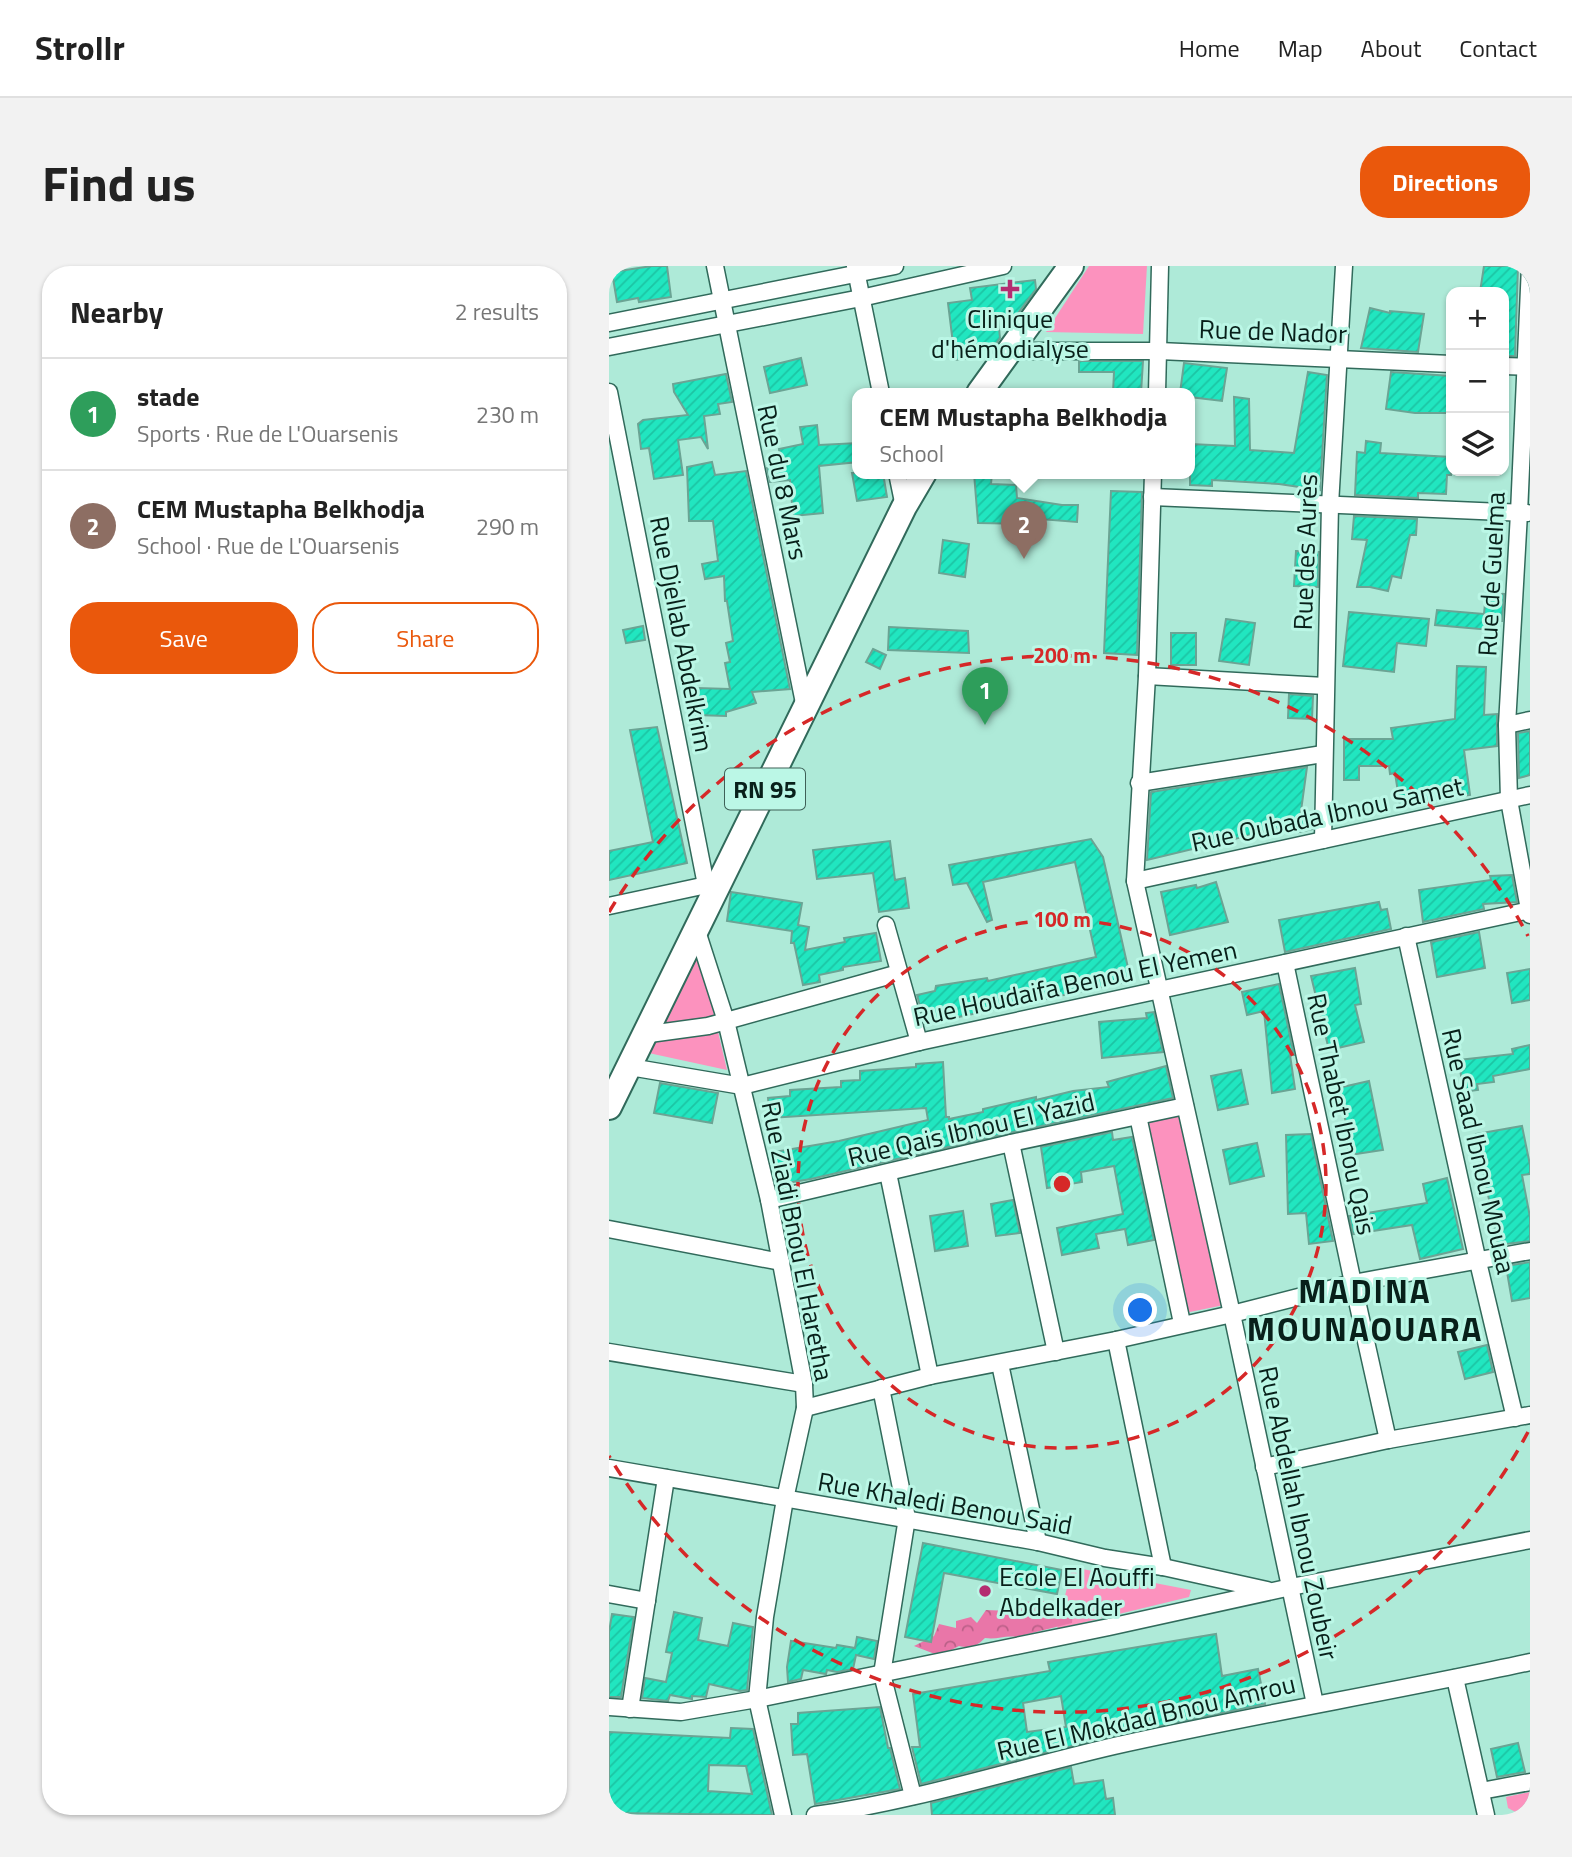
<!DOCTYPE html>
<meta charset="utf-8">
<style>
:root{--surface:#fff;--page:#f2f2f2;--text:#222;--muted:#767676;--line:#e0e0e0;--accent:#ea580c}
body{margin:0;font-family:"Titillium Web",sans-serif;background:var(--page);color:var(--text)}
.controls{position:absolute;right:21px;top:21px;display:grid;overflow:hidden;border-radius:14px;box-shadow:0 2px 5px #0004}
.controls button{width:63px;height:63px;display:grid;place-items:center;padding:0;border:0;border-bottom:2px solid var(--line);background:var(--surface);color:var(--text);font:35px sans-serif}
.you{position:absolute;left:532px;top:1045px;width:24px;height:24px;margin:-18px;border:5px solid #fff;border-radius:50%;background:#1a73e8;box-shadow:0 0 0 10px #1a73e833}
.badge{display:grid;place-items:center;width:46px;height:46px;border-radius:50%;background:var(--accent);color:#fff;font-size:23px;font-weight:700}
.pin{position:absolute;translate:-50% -58px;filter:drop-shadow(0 2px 4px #0008)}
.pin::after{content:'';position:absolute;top:37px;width:24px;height:21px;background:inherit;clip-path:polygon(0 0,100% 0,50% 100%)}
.popup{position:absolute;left:243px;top:122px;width:343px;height:91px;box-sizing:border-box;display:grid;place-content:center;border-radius:14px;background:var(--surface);filter:drop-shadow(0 2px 5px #0005);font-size:23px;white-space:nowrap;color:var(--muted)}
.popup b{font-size:26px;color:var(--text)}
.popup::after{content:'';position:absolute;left:50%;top:100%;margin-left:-14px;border:14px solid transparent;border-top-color:var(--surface)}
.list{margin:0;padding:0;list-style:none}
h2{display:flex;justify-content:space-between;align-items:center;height:91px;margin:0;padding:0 28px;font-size:30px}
h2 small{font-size:23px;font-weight:400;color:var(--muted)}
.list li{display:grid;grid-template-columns:46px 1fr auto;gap:21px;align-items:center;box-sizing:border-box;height:112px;padding:0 28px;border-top:2px solid var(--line)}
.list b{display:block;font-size:26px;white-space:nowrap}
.list p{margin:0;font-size:23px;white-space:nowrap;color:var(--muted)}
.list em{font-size:23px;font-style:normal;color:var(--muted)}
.actions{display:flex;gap:14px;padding:21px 28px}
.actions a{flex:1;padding:16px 0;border:2px solid var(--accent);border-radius:28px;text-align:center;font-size:24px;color:var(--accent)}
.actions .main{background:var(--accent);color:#fff}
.icon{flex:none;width:38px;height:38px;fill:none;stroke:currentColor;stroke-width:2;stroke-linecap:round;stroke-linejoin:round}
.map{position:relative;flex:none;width:921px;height:1549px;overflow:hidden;border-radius:28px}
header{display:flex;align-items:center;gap:42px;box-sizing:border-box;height:98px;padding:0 35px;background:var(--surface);border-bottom:2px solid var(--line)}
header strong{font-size:33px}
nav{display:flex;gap:38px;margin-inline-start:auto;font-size:24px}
.intro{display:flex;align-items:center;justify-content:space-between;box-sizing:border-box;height:168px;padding:0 42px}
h1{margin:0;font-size:49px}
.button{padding:18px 32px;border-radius:28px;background:var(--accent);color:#fff;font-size:24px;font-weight:700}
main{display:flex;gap:42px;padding:0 42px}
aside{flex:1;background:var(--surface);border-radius:28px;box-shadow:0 2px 5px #0004}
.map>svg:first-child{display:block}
.green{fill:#fc92be}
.forest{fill:url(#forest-crowns)}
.building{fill:url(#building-hatch);stroke:#6ba494;stroke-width:2;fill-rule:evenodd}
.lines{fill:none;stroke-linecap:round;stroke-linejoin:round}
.street-casing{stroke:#316a5b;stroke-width:19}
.primary-casing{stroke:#316a5b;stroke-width:28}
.street{stroke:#fff;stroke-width:16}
.primary{stroke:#fff;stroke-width:24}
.ring{fill:none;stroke:#d62828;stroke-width:3.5;stroke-dasharray:12 9}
.poi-dot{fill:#b42d71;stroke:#bbf7e6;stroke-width:2.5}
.labels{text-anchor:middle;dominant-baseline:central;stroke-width:6;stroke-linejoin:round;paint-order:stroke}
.shield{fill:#bbf7e6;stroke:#3e6057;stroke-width:2}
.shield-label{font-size:24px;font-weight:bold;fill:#08201a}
.poi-label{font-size:26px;fill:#08201a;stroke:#bbf7e6}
.street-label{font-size:26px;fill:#08201a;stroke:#bbf7e6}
.district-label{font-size:33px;font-weight:bold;letter-spacing:2px;fill:#08201a;stroke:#bbf7e6}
.centre{fill:#d62828;stroke:#bbf7e6;stroke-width:3.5}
.ring-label{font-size:21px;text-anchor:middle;font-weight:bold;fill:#d62828;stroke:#bbf7e6;stroke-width:6;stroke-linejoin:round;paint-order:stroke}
</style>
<header>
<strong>Strollr</strong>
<nav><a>Home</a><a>Map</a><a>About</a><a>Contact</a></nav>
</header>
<div class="intro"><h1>Find us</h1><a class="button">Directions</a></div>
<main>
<aside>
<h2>Nearby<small>2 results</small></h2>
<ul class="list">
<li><span class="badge" style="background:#2e9e5b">1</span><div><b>stade</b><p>Sports · Rue de L'Ouarsenis</p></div><em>230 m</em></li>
<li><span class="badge" style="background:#8d6e63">2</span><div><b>CEM Mustapha Belkhodja</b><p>School · Rue de L'Ouarsenis</p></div><em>290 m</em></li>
</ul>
<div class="actions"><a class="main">Save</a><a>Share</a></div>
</aside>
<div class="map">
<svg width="921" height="1549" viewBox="0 0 921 1549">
<defs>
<pattern id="forest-crowns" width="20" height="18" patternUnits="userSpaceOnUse" patternTransform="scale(1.75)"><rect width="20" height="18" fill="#e976a8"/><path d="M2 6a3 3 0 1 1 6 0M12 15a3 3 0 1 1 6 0" fill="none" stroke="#bb6088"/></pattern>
<pattern id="building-hatch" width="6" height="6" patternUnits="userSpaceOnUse" patternTransform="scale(1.75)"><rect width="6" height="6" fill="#21e6c0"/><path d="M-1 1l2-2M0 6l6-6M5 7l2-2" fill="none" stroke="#1cc5a4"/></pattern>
</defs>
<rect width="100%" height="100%" fill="#aeead8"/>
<!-- green -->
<g class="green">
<polygon points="480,0 538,0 534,68 437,66"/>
<polygon points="89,681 118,804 35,786"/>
<polygon points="573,844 615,1039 576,1047 534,853"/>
<polygon points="463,1301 582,1324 580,1331 448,1363"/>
<polygon points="921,1526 921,1549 912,1549 899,1542 897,1531"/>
</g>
<!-- forest -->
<path class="forest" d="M438 1335 464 1346 463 1357 407 1371C396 1369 388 1374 376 1372 368 1380 362 1383 350 1380L331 1390 305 1380 325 1370 330 1358 347 1362V1355L362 1351 368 1357 377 1344 401 1345 412 1336Z"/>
<!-- building -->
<g class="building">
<polygon points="43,0 58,0 62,31 30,36 29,32 8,36 3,6"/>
<polygon points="875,0 909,0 906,90 895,90 895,26 871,26"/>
<polygon points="426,14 427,23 407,50 389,52 391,72 384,82 363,85 364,92 346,94 339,37 363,34 361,22"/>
<polygon points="761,42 781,47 781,45 815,48 809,86 752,82"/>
<polygon points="192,92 198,119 161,127 155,101"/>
<polygon points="470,95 534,95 532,127 504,127 505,106 470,106"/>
<polygon points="575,97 618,102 613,135 581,131 581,127 571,127"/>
<polygon points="699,106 718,109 711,224 670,218 603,214 603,220 581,219 581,178 626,180 625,131 640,133 641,184 685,187"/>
<polygon points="782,106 842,110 842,147 806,147 777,143"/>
<polygon points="117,108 123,136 109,138 111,148 95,150 99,183 92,171 69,174 74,209 45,213 40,182 32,183 29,158 34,154 79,149 65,126 64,118"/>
<polygon points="208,159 210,179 249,177 249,196 210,200 214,247 184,250 181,214 161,216 158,202 172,200 170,183 194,178 191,161"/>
<polygon points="757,175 772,177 771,187 842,191 842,209 838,209 837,228 809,227 809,232 746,229 748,186 756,187"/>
<polygon points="103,196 106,209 137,205 181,423 143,426 147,437 117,446 117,450 87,449 88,422 121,423 116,397 121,396 117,377 124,375 118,335 116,335 115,310 96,313 93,298 109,295 104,255 80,255 78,201"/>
<polygon points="243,207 274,207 278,231 248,235"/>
<polygon points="365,207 383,207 382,218 407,219 408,232 453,239 469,239 468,256 431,253 431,258 369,257"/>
<polygon points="502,225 533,226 528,389 495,387"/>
<polygon points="745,250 808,253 807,269 801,269 792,312 783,310 779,325 761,321 748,321 758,274 743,273"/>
<polygon points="334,274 360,278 356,311 330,307"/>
<polygon points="687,285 710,286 709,321 685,320"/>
<polygon points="877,327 895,328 893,355 883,355 882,364 826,359 828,344 875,348"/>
<polygon points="740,346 820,353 817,380 788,377 785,406 734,400"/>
<polygon points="617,353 646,357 640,399 610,395"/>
<polygon points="34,360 36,374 17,377 14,364"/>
<polygon points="280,361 359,365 360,387 279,384"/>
<rect x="562" y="367" width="25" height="32"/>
<polygon points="264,383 277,389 271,403 257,396"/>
<polygon points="848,400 877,401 875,449 888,448 888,480 855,484 861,529 791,539 786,507 781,508 780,500 750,500 750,514 735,514 735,473 784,473 782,462 846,453"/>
<polygon points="680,428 704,430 703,453 679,452"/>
<polygon points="48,461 78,597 0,614 0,585 44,576 21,464"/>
<polygon points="921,465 921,509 910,512 909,467"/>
<polygon points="698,501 691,552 704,549 704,563 690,566 688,558 538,594 542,526"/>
<polygon points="482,573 494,591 522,715 316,758 308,729 326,725 327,720 378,712 379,715 487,691 466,596 374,616 383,654 378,656 358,617 344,619 340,599"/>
<polygon points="281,575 286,614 296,612 300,642 270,646 264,607 208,613 204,584"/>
<polygon points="903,609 908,636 874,638 875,643 814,656 810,624 882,614 881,610"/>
<polygon points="607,616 619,656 561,669 552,626 587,619 588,622"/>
<polygon points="122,626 193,637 189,659 200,661 196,684 236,676 235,672 267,667 272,695 234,701 234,704 210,709 211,716 194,719 185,677 182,677 183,665 118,655"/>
<polygon points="770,636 772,644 778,643 782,663 676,686 670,654"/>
<polygon points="870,666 876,702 828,711 822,676"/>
<polygon points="746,702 752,738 746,739 755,776 720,784 702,710"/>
<polygon points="921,703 921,734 903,737 898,707"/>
<polygon points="670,718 685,789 681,789 686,823 663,827 655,745 638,749 633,726"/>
<polygon points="545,746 554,786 493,792 490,756 538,752 537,747"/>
<polygon points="921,779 921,803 884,810 885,816 868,818 869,824 854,826 850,794 904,788 903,783"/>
<polygon points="334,796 337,851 340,851 340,853 374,846 374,843 427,831 427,834 464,825 500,821 498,816 557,800 564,832 400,867 202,913 171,918 165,886 230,875 319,854 317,842 161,852 159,832 181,830 181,824 232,821 232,815 251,814 251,805 307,801 307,798"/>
<polygon points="632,804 639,838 609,844 602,810"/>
<polygon points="760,815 774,884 740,889 737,857 729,822"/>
<polygon points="51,817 109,827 103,857 45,847"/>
<polygon points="913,860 921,899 921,908 913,909 921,951 921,975 889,979 867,868"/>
<polygon points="503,866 504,874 523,871 545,974 519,979 516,963 487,968 490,982 453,989 448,962 514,948 505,900 472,906 473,916 438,922 432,881"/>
<polygon points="702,868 724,975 700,978 697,947 679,948 677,869"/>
<polygon points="648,877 655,910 621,918 614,884"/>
<polygon points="838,912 854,983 811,993 803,959 744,968 740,950 818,937 814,918"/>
<polygon points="404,934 411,967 387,970 382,938"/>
<polygon points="354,945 359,980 326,985 321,950"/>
<polygon points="921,996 921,1032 903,1035 897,1000"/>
<polygon points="878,1079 884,1106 856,1113 849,1086"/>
<polygon points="314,1277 453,1304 448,1328 335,1307 322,1376 296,1371"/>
<polygon points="65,1346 93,1352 89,1374 119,1380 124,1357 144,1361 138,1424 131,1425 100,1418 97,1431 83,1430 83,1433 61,1429 59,1435 33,1432 36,1412 57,1416 63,1387 57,1386"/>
<polygon points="3,1348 25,1351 12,1431 0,1431 0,1366"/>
<path d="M607 1368 613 1410 649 1403 656 1438 503 1470 312 1518 303 1481H311L304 1428 441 1405 439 1396ZM452 1430 457 1461 418 1466 414 1437Z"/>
<polygon points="248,1371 268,1375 265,1393 247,1389 244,1403 228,1406 218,1404 217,1408 194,1404 192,1413 179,1416 178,1401 182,1375 227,1382 228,1379 246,1382"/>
<polygon points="271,1441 279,1482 281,1482 291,1523 206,1538 198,1488 184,1489 182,1458 189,1458 189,1447"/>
<path d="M122 1462 144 1463 163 1549 0 1547V1466L121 1472ZM100 1499 137 1500 143 1528 99 1525Z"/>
<polygon points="909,1477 916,1506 888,1511 882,1483"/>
<polygon points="462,1501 465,1518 494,1514 497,1533 504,1532 506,1549 323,1549 322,1537"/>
</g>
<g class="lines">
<defs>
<g id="street">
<polyline points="106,0 196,442"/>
<polyline points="246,0 272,127"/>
<polyline points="921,0 910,247 898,459 900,534 921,649"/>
<polyline points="0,57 286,0"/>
<polyline points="0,81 252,32 394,0"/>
<polyline points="400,85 550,85 842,98"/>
<polyline points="895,100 921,101"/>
<polyline points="0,126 97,619"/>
<polyline points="548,127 551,0"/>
<polyline points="288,207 295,241"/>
<polyline points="544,207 538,410 526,615 623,1048 706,1438"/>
<polyline points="543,231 918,247"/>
<polyline points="538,410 716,420"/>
<polyline points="898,459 921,454"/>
<polyline points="530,517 714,488"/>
<polyline points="714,574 721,239 735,0"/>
<polyline points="526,615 921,529"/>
<polyline points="0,640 107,617"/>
<polyline points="277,659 310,776"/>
<polyline points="87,662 117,755 160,934 195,1118 196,1142 176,1233 156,1351 148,1433 174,1549"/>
<polyline points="797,670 869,996 906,1152"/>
<polyline points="676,697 744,1017 779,1174"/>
<polyline points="33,769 99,760 290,707"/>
<polyline points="21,801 133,820 310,776 921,644"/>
<polyline points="529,850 573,1057"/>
<polyline points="402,877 447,1086"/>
<polyline points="279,907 321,1110"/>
<polyline points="160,934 402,877 576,840"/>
<polyline points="0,963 172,996"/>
<polyline points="507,1074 554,1301"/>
<polyline points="0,1086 195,1118"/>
<polyline points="391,1098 429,1276"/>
<polyline points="272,1122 298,1252 273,1408 304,1530"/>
<polyline points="196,1142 321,1110 507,1074 623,1048 744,1017 921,985"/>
<polyline points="655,1201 779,1174 921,1149"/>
<polyline points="0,1202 429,1276 496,1292 554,1301 658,1324"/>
<polyline points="0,1328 38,1335"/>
<polyline points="846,1412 877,1549"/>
<polyline points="0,1441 72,1446 148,1433 500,1361 682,1321 921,1274"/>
<polyline points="21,1443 57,1212"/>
<polyline points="872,1525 921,1516"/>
<path d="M206 1549C307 1535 406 1503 505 1480 643 1449 783 1426 921 1396"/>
</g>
<g id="primary">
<polyline points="370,127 462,0"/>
<polyline points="0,841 295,241 315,207"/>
</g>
</defs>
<!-- street casing -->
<use href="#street" class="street-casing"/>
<!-- primary casing -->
<use href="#primary" class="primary-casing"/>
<!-- street -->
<use href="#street" class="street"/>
<!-- primary -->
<use href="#primary" class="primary"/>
</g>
<!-- distance rings -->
<g class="ring">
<circle cx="453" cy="918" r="264"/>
<path d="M919 1166A528 528 0 0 1 0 1190M0 646A528 528 0 0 1 919 670"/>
</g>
<!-- markers -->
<g class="poi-dot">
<path d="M397.5 12.5h7v7h7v7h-7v7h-7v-7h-7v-7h7z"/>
<circle cx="376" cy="1325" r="7"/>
</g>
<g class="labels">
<!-- shield labels -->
<rect class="shield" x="116" y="502.5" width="80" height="41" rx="5"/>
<g class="shield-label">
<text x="156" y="523">RN 95</text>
</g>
<!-- poi labels -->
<g class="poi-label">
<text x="401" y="52">Clinique<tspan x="401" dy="30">d'hémodialyse</tspan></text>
<text x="390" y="1310" text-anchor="start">Ecole El Aouffi<tspan x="390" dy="30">Abdelkader</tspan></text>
</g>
<!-- street labels -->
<g class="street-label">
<text transform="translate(664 65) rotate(2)">Rue de Nador</text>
<text transform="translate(174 216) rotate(78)">Rue du 8 Mars</text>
<text transform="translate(696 286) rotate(-88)">Rue des Aurès</text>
<text transform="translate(882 308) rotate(-87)">Rue de Guelma</text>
<text transform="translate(73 368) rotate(79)">Rue Djellab Abdelkrim</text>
<text transform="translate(718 548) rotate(-12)">Rue Oubada Ibnou Samet</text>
<text transform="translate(466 717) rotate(-12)">Rue Houdaifa Benou El Yemen</text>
<text transform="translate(733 848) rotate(78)">Rue Thabet Ibnou Qais</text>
<text transform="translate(362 863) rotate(-13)">Rue Qais Ibnou El Yazid</text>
<text transform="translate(870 885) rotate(77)">Rue Saad Ibnou Mouaa</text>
<text transform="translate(189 975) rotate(79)">Rue Ziadi Bnou El Haretha</text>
<text transform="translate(336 1237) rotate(10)">Rue Khaledi Benou Said</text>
<text transform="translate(690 1247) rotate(78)">Rue Abdellah Ibnou Zoubeir</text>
<text transform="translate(537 1451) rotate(-13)">Rue El Mokdad Bnou Amrou</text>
</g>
<!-- district labels -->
<g class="district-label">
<text x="756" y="1025">MADINA<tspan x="756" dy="38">MOUNAOUARA</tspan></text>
</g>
</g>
<circle cx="453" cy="918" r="10" class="centre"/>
<g class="ring-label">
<text x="453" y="397">200 m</text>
<text x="453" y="661">100 m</text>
</g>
</svg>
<div class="controls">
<button>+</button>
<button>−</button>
<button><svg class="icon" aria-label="layers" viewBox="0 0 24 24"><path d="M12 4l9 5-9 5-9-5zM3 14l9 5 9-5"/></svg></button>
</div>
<div class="you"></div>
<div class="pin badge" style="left:376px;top:459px;background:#2e9e5b">1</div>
<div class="pin badge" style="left:415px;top:293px;background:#8d6e63">2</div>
<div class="popup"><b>CEM Mustapha Belkhodja</b>School</div>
</div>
</main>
